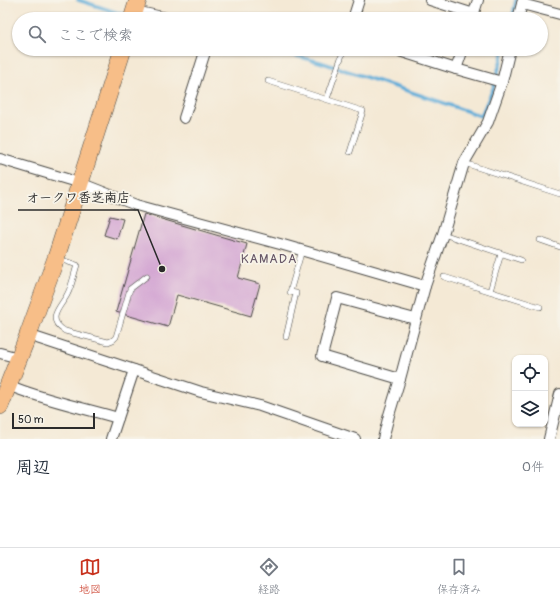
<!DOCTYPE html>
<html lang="ja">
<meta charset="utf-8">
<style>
:root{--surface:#fff;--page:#f2f2f3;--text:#1f2937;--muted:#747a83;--line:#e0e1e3;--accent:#c8321e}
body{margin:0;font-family:Pangolin,"Klee One",sans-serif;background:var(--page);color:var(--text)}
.controls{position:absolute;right:12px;bottom:12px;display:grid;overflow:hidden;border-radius:8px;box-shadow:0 1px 3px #0004}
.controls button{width:36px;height:36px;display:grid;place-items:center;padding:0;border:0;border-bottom:1px solid var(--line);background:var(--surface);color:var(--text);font:20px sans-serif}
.scale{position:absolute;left:12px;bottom:10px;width:83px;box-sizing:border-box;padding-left:4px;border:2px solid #2b2b2b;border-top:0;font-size:11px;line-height:14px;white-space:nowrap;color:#2b2b2b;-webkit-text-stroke:3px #f7f3e8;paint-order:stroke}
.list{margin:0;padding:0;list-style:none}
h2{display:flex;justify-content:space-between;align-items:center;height:52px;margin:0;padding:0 16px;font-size:17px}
h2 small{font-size:13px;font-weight:400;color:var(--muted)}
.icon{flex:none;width:22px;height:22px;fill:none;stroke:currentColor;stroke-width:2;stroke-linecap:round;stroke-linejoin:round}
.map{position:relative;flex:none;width:560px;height:439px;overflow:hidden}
.search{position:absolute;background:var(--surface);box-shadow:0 1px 3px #0004;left:12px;right:12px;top:12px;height:44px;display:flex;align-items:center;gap:10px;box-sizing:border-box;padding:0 14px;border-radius:22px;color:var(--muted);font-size:15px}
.sheet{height:108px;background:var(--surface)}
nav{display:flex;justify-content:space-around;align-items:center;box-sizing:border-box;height:56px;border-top:1px solid var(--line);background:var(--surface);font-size:11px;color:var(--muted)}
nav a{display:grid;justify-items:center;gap:2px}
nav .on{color:var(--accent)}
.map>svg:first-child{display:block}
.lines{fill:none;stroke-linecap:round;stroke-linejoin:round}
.stream{stroke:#60add9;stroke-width:3.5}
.building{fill:#d4a7d3}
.service-casing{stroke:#494844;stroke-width:6}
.minor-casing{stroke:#494844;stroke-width:12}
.trunk-casing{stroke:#494844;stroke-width:18}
.service{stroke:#fff;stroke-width:5}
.minor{stroke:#fff;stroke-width:10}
.trunk{stroke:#f7be88;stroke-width:17}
.labels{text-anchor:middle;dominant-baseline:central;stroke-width:3.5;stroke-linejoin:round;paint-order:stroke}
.neighbourhood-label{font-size:13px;letter-spacing:1px;fill:#665666;stroke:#f7f3e8}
.leader{fill:none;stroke:#2b2b2b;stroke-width:1.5}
.callout-dot{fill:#2b2b2b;stroke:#f7f3e8;stroke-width:1.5}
.callout-label{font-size:13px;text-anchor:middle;font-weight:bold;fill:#2b2b2b;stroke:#f7f3e8;stroke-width:3.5;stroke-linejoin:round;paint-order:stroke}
</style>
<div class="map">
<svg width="560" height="439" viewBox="0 0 560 439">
<rect width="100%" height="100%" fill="#f7f3e8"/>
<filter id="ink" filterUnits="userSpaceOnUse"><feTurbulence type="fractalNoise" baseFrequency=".025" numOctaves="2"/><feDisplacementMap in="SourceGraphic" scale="8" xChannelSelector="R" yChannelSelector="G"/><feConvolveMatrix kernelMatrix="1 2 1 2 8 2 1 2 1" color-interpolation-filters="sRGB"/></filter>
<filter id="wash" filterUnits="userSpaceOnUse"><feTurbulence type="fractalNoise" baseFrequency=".012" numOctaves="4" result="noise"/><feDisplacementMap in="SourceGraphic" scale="16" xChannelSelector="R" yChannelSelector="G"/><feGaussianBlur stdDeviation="0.9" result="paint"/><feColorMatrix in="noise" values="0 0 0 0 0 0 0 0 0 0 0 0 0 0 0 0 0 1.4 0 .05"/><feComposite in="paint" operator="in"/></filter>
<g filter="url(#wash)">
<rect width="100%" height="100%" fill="#f4e9d5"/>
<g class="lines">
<!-- stream -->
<g class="stream">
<polyline points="78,0 125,15"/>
<polyline points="512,19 516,0"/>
<polyline points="268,49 320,62 432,99 481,116 493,89 504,49"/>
</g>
</g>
<g id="blocks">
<!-- building -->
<g class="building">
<polygon points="144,214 247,244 238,278 260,284 251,316 177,295 168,327 116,312"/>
<polygon points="110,216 123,219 117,239 104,235"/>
</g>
</g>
</g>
<g filter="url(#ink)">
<use href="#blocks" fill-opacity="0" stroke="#494844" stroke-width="1"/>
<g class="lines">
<defs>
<g id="service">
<polyline points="268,81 363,111 350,152"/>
<polyline points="327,99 344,49"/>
<polyline points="464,163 560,194"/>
<polyline points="443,234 521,260"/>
<polyline points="540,240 560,247"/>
<path d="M59 259 77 265C74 274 72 286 67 295 60 308 45 319 65 331L108 342 113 340 116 337 130 289 147 276"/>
<polyline points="444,277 540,307"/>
<polyline points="490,291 501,254"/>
<polyline points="286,337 296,293 290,292 302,250"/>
</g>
<g id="minor">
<polyline points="430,0 474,14"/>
<polyline points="522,4 560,14"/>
<polyline points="135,11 171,19"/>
<polyline points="353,19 359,0"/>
<polyline points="472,19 478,0"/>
<polyline points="518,19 523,0"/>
<polyline points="393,49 456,69 502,82"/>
<polyline points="456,69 463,49"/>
<polyline points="184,118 206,49"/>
<polyline points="0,159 80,183 136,205 280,244 425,286"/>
<polyline points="28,335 201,392 260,406 355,439"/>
<polyline points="0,353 19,358"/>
<polyline points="400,379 322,356 337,298 415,319"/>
<path d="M8 385C43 400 81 407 118 418"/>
<polyline points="111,439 134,370"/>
<polyline points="383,439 389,415 400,379 425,286 443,234 464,163 488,122 502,82 510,49"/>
<polyline points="549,439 560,394"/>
</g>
<g id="trunk">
<polyline points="132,19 138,0"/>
<polyline points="0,406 28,335 56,258 123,49"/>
</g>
</defs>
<!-- service casing -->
<use href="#service" class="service-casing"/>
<!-- minor casing -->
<use href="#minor" class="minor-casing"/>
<!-- trunk casing -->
<use href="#trunk" class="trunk-casing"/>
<!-- service -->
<use href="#service" class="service"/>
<!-- minor -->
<use href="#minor" class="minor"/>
<!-- trunk -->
<use href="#trunk" class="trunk"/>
</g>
</g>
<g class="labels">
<!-- neighbourhood labels -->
<g class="neighbourhood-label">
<text x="269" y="259">KAMADA</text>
</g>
</g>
<!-- callouts -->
<path class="leader" d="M162 269L138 210H18"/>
<circle class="callout-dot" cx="162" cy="269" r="4"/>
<g class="callout-label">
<text x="78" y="202">オークワ香芝南店</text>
</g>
</svg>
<div class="controls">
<button><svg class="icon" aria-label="locate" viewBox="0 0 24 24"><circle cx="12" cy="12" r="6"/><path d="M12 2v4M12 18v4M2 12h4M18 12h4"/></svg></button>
<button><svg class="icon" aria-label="layers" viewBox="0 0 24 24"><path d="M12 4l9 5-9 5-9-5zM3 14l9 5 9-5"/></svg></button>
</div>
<div class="scale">50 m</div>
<div class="search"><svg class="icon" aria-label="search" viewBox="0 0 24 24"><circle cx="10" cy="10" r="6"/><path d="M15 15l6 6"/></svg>ここで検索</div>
</div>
<section class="sheet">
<h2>周辺<small>0件</small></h2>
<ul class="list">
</ul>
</section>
<nav>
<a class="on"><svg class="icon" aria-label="map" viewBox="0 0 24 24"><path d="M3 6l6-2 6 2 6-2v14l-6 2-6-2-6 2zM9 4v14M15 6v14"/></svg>地図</a>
<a><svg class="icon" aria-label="directions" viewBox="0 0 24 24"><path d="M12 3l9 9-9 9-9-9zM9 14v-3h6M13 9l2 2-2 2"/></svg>経路</a>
<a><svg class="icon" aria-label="saved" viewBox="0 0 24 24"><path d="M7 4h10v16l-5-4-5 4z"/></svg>保存済み</a>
</nav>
